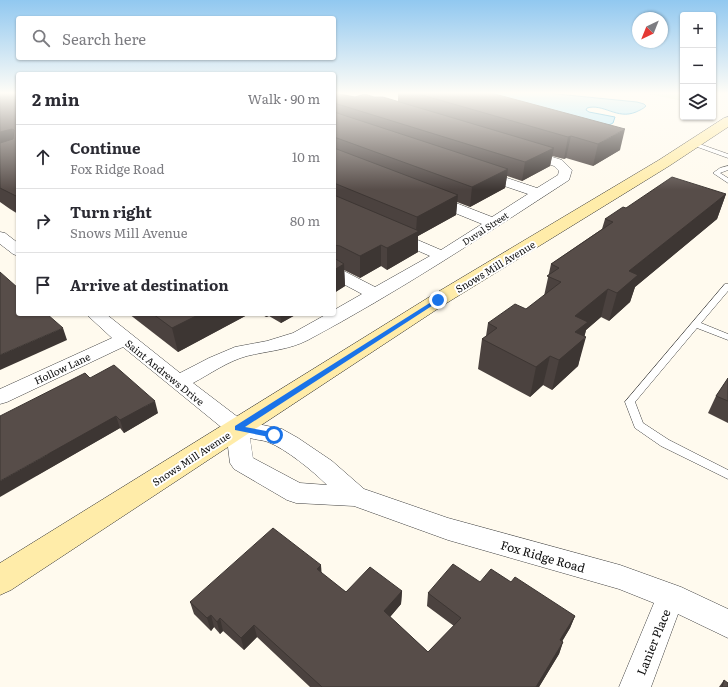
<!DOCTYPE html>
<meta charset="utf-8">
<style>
:root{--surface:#fff;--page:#f7f7f7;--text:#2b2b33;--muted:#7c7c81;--line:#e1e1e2}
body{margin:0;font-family:Literata,serif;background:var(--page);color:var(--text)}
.controls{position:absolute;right:12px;top:12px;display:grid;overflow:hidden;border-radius:4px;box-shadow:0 1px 3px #0004}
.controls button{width:36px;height:36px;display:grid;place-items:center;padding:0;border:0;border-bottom:1px solid var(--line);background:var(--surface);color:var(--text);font:20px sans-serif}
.compass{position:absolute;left:632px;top:12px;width:36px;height:36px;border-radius:50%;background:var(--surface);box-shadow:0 1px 3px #0004;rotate:223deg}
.stop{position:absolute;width:12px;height:12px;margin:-9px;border:3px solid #1a73e8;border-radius:50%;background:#fff}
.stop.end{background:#1a73e8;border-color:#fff;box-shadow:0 1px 4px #0008}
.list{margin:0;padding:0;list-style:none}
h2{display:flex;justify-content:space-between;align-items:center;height:52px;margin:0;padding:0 16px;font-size:17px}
h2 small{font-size:13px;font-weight:400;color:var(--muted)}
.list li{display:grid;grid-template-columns:26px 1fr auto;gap:12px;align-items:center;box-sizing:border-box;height:64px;padding:0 16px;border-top:1px solid var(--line)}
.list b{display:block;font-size:15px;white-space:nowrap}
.list p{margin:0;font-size:13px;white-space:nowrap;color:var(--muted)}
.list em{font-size:13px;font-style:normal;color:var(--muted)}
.icon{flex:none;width:22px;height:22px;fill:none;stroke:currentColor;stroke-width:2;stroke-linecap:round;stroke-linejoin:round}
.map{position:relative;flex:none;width:728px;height:687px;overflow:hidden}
.search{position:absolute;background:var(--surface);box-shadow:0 1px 3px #0004;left:16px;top:16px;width:320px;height:44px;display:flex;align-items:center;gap:10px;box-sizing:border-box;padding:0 14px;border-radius:4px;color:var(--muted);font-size:15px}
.panel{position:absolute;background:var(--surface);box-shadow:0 1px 3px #0004;left:16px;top:72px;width:320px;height:244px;border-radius:4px}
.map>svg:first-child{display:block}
.pitch{fill:#e8f3c7}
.water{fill:#aee6fb;stroke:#2fa6d7}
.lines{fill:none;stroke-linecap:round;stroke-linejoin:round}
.lane-casing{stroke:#404040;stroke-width:1}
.street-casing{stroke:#404040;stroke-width:1}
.secondary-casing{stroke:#2f2f2f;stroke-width:1}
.lane{fill:#fff;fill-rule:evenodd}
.street{fill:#fff;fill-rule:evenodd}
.secondary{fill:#ffeca9;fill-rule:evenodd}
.wall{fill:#4b423f}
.shaded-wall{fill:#3d3633}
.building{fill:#574d49;stroke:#3d3633}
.route{fill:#1a73e8}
.labels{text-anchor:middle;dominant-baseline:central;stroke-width:4;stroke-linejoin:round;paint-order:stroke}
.far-street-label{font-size:9px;fill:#0d0d0d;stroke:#fff}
.street-label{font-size:10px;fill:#0d0d0d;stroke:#fff}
.near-street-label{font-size:12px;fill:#0d0d0d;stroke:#fff}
</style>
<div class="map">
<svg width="728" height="687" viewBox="0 0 728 687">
<rect width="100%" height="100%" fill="#fffaee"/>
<!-- pitch -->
<polygon class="pitch" points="648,93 683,93 683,101 648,94"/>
<!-- water -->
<path class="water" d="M464 93H547L637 102 644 104 646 106C643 109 640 110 636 112 617 120 603 103 587 108L586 110 589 112 615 117 613 123 609 125Z"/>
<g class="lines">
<defs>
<g id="lane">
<polygon points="694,142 728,154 728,158 692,145 692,143"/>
<polygon points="728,166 728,170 720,173 728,178 728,183 713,173 720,168"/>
<polygon points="725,284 728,284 728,291 701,323 728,334 728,340 697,328 635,402 643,423 669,440 728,470 728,479 661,446 635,428 625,402"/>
</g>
<g id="street">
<path d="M527 149 562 160 572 170 569 180C483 236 398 292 308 340 289 350 267 351 247 356 228 361 210 374 193 383L243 421 282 429 298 438 332 461 364 489 448 518 620 565 681 587 728 609V638L678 614 651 687H619L654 603 619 589 448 540 354 506 296 503 287 500 234 469 230 463 226 431 123 347 7 402 0 404V389L112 338 86 314H106L180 373 209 358 235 347 267 341 293 333 327 314H334V310L362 294 334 279V267L340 269 375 287 430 256 389 238 387 235 389 232 394 231 399 232 441 250 482 224 428 202 426 199 428 196H438L492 217 528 194 478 177 476 174 478 171H486L537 188 558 175 559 171 554 166 523 156 521 153 523 150ZM250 438C256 440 263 440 268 442 286 449 313 471 327 485L300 483 253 458Z"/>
<polygon points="0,232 5,233 18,243 18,256 13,254 0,244"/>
</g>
<polygon id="secondary" points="728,117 728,127 669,166 445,304 11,590 0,595 0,563 431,296 659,160 724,118"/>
</defs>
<!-- lane casing -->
<use href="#lane" class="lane-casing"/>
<!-- street casing -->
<use href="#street" class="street-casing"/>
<!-- secondary casing -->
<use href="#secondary" class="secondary-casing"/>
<!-- lane -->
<use href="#lane" class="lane"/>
<!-- street -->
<use href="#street" class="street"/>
<!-- secondary -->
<use href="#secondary" class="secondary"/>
</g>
<!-- wall -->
<g class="wall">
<polygon points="0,93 18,93 18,214 10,209 0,202"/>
<polygon points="334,93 355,97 374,97 398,102 398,93 491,93 620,150 593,166 566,158 564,159 552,156 550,166 522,181 507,176 505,188 470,207 457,202 456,215 418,236 418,252 387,270 381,266 360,278 344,270 345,286 334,293"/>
<polygon points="726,194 717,219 635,287 630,302 609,321 601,317 586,330 578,366 552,390 543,385 530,397 478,369 482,339 486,336 488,323 526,309 544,296 551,264 602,229 605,219 626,208"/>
<polygon points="129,314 249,314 178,352"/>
<polygon points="261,314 297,314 281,323 269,316 266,317"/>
<polygon points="90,378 158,413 124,433 120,428 36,476"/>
<polygon points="728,378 728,423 708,413 716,396"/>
<polygon points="321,573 346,592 402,591 401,604 390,617 428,652 454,626 427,606 428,593 480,582 511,582 575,616 570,628 562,641 563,642 559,654 539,687 310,687 257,637 244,650 223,631 220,634 214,627 211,631 194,614 190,602"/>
<polygon points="724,680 728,687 719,687"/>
</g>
<!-- shaded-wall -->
<g class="shaded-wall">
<polygon points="12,129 18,147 0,152 0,132"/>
<polygon points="625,129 620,150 593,166 598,144"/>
<polygon points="571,136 566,158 564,159 568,137"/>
<polygon points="554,148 550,166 522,181 525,162"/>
<polygon points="508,169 505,188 470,207 472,187"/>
<polygon points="726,194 717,219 635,287 630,302 609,321 617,293 629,271"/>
<polygon points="458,195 456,215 418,236 418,252 387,270 387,248 416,232 417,217"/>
<polygon points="381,245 381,266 360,278 360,256"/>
<polygon points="344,264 345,286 334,293 334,270"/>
<polygon points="608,289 601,317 586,330 583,340 586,337 578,366 552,390 559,360 575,316"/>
<polygon points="200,314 249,314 178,352 172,328"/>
<polygon points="266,314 269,314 269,316 266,317"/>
<polygon points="280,314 297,314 281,323"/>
<polygon points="63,328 67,340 0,370 0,355"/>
<polygon points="550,356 543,385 530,397 536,367"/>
<polygon points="155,401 158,413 124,433 120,420"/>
<polygon points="116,416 120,428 0,497 0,481"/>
<polygon points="321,565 322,578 317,569"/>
<polygon points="402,591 401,604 384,624 384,611"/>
<polygon points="211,615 214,627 211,631 207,618"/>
<polygon points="575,616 570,628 556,652 560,640"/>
<polygon points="220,618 223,631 220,634 217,622"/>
<polygon points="254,625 257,637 244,650 241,638"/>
<polygon points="563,642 559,654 539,687 536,687"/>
</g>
<!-- building -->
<g class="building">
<polygon points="0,93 18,93 18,197 0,188 0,143 13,139 14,130 12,129 0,132"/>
<polygon points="334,93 355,97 365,94 374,97 383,97 554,148 525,162 334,103"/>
<polygon points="415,93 491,93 625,129 598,144 571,136 568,137"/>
<polygon points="334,112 508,169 472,187 334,137"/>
<polygon points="334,148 458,195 417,217 334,183"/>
<polygon points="672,177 726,194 629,271 638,275 617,293 608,289 575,316 588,322 575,332 586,337 559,360 550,356 536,367 482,339 497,328 488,323 515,304 526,309 561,282 547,276 559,268 551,264 613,222 605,219 623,207 626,208"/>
<polygon points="334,195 419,231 387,248 381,245 360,256 340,246 334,245"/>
<polygon points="334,258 344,264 334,270"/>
<polygon points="0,272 18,288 18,314 47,314 63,328 0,355"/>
<polygon points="153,314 200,314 172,328"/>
<polygon points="114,365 155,401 120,420 116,416 0,481 0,416 85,373 90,378"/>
<polygon points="728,378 728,401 716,396"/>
<polygon points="273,528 321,565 317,569 346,592 370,567 402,591 384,611 428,652 461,618 428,593 453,564 480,582 491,569 511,582 515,577 575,616 560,640 563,642 536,687 322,687 254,625 241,638 220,618 217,622 211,615 207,618 190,602"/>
<polygon points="724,680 728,683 728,687 722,687"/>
</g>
<!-- sky -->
<linearGradient id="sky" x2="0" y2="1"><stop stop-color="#91c8f0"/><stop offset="0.49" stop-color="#fffdf7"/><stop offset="1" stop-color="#fffdf7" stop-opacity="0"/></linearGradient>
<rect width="728" height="190" fill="url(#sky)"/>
<!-- route -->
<polygon class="route" points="436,299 441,300 245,427 277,433 277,437 274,438 235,430 235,426"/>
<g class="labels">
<!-- far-street labels -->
<g class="far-street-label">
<text transform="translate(485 228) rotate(-33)">Duval Street</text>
</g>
<!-- street labels -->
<g class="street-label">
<text transform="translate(495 266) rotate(-31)">Snows Mill Avenue</text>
<text transform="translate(62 368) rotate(-25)">Hollow Lane</text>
<text transform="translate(165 372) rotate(39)">Saint Andrews Drive</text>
<text transform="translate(191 458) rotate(-33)">Snows Mill Avenue</text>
</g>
<!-- near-street labels -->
<g class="near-street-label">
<text transform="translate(543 556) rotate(16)">Fox Ridge Road</text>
<text transform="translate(653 642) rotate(-68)">Lanier Place</text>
</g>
</g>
</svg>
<div class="controls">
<button>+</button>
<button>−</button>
<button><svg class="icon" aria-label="layers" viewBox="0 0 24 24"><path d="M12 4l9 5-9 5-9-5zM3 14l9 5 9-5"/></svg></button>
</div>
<svg class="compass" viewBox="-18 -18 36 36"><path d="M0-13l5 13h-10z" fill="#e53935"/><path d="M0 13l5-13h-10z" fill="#7c7c81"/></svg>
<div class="stop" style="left:274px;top:435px"></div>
<div class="stop end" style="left:438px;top:300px"></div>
<div class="search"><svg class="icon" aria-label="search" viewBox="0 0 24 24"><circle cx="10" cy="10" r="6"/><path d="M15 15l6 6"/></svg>Search here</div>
<section class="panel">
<h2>2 min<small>Walk · 90 m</small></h2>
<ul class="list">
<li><svg class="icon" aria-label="ahead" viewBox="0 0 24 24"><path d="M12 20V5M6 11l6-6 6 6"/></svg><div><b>Continue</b><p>Fox Ridge Road</p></div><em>10 m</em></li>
<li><svg class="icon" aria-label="right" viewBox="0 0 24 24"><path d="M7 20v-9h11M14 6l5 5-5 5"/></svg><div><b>Turn right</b><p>Snows Mill Avenue</p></div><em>80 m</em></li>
<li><svg class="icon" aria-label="arrive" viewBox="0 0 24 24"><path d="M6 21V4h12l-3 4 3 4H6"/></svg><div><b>Arrive at destination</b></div></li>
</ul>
</section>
</div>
